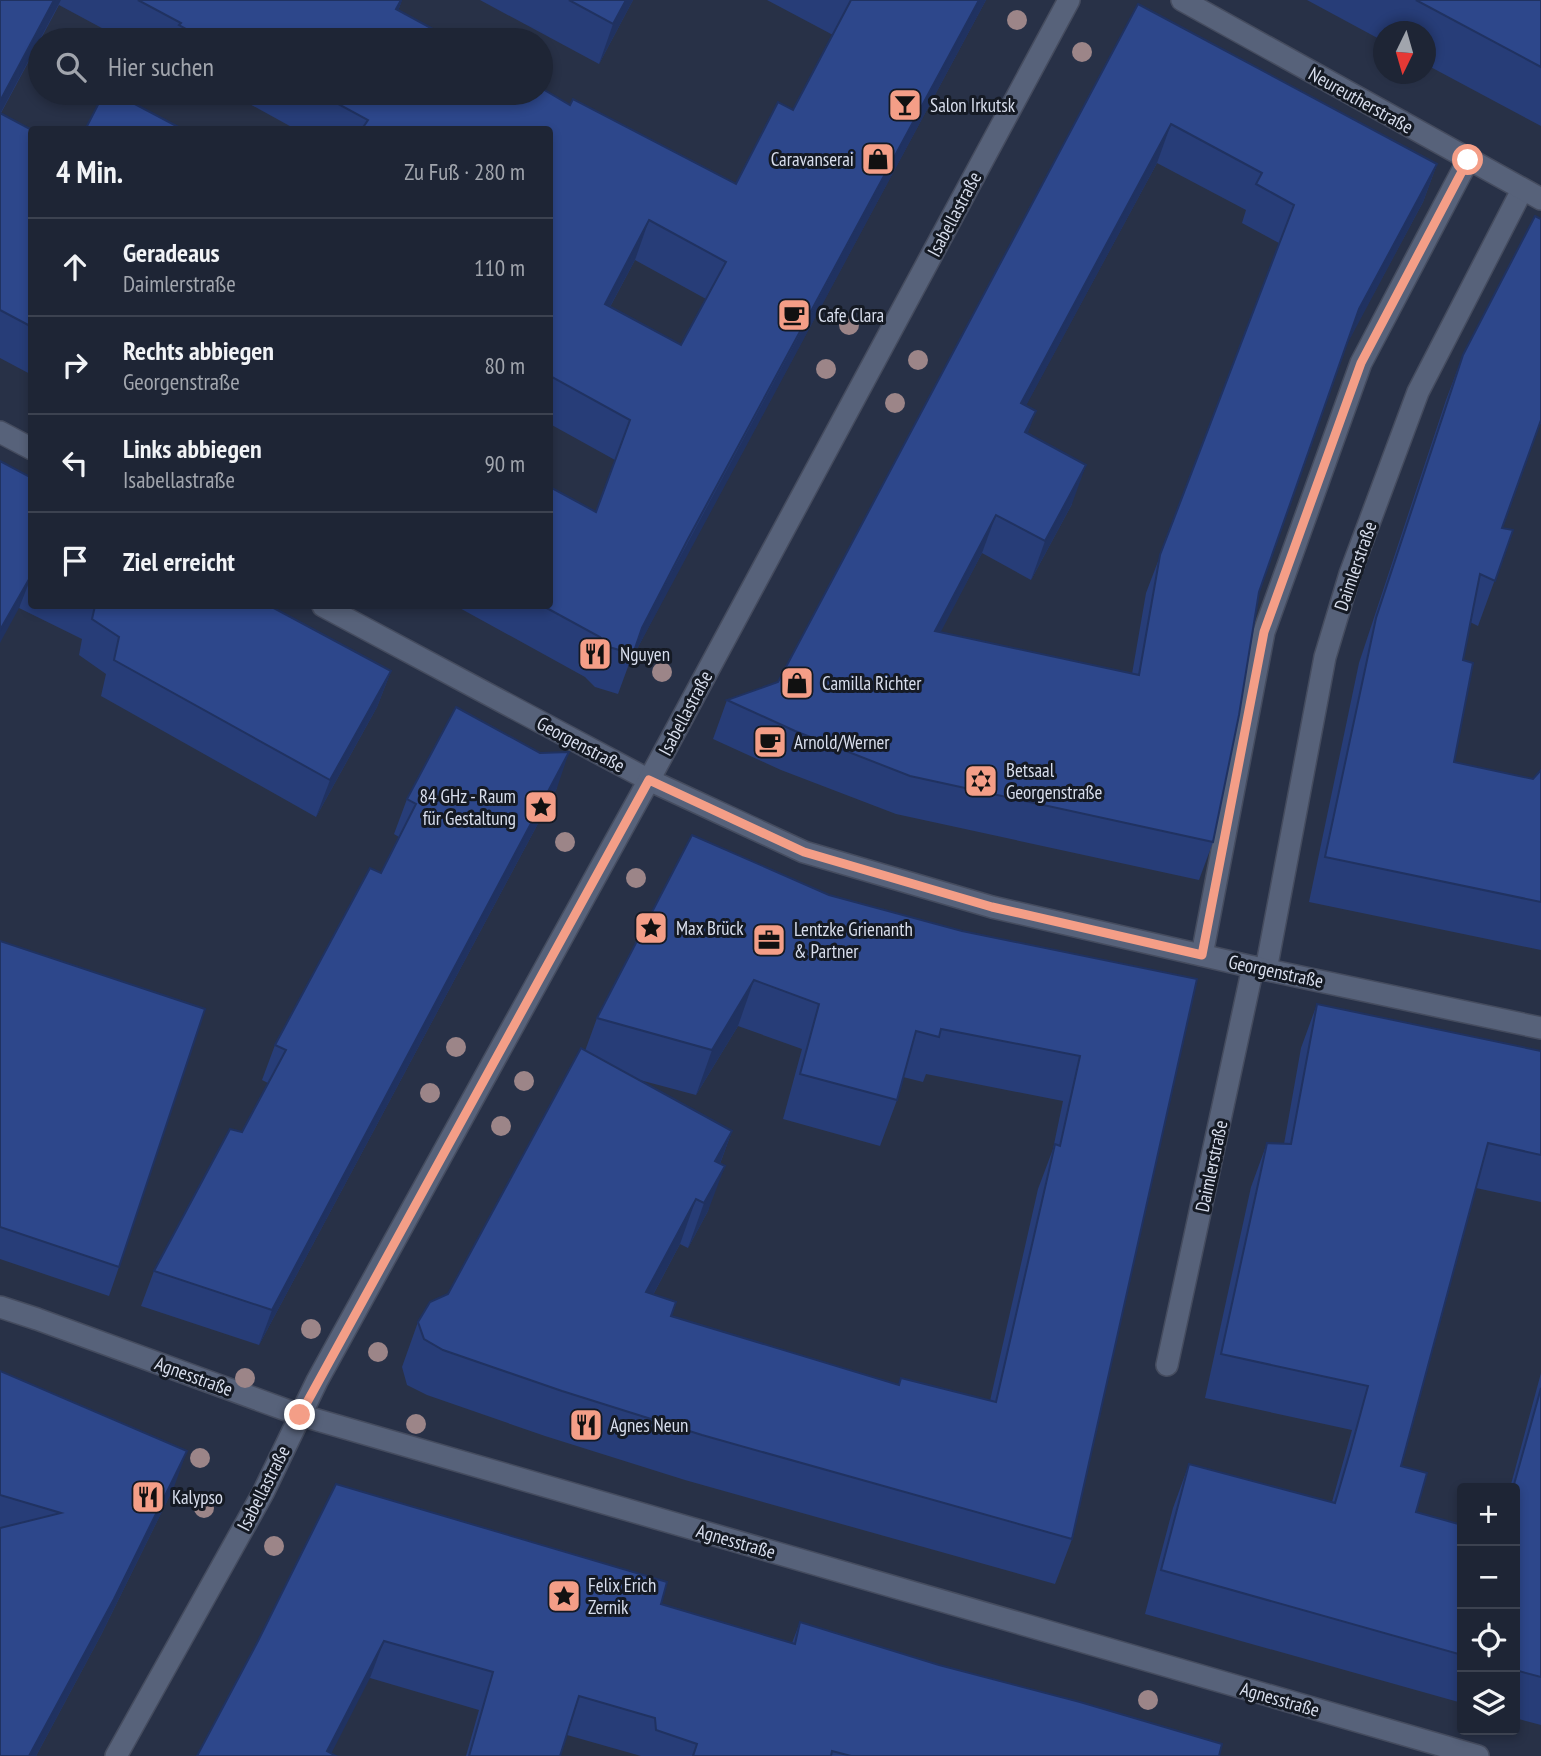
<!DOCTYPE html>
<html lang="de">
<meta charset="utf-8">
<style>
:root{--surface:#1e2535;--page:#262d3d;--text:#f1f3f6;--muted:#a1a5ad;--line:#3c4250}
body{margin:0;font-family:"PT Sans Narrow",sans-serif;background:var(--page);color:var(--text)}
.controls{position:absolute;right:21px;bottom:21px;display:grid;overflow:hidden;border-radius:7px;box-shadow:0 4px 10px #0003}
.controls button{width:63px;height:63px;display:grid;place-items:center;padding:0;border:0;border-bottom:2px solid var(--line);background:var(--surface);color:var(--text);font:35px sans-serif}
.compass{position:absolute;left:1373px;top:21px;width:63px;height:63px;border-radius:50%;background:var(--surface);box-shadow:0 4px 10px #0003;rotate:185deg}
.stop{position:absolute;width:21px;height:21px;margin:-16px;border:5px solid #f49e87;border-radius:50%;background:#fff}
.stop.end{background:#f49e87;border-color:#fff;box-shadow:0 2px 7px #0008}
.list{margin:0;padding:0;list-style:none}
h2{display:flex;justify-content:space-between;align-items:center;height:91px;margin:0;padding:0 28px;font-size:30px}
h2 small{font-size:23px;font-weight:400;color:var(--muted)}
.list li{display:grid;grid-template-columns:46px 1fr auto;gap:21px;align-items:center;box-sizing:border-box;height:98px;padding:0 28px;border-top:2px solid var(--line)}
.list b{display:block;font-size:26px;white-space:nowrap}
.list p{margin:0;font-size:23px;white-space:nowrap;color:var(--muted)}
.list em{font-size:23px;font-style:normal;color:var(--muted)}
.icon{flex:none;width:38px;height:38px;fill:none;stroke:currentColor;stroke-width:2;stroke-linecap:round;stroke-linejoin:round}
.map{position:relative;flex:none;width:1541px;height:1756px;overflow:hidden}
.search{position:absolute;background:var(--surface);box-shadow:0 4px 10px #0003;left:28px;top:28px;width:525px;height:77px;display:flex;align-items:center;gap:18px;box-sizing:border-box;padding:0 24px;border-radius:38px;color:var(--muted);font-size:26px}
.panel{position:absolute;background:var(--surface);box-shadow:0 4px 10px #0003;left:28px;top:126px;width:525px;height:483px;border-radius:7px}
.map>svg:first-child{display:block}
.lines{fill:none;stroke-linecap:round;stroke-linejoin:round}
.service-casing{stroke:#454c5f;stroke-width:24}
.minor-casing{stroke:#454c5f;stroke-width:24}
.service{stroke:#57627a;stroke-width:21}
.minor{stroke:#57627a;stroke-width:21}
.tree{fill:#9c8588}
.wall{fill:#273d78;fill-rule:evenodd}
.shaded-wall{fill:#203261}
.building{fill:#2d478b;stroke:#203261;stroke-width:2;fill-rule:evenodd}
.route{stroke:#f49e87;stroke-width:9}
.labels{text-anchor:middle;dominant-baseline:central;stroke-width:6;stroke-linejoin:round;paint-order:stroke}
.street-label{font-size:19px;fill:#d8deed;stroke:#151a24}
.poi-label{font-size:19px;fill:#d8deed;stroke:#151a24;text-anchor:start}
</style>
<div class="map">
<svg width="1541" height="1756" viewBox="0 0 1541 1756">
<rect width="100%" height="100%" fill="#283147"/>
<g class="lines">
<defs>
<g id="service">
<polyline points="1202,955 1264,632 1361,363 1468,160"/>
<polyline points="1266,970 1325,657 1350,574 1418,392 1522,190"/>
<polyline points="1167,1365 1253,967"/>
</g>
<g id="minor">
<polyline points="1182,0 1541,199"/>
<polyline points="0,432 32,449"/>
<polyline points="323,606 649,780 804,852 992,907 1253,967 1541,1028"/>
<polyline points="0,1307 37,1319 300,1415 1478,1756"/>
<polyline points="116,1756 263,1493 317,1381 649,780 1069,0"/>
</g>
</defs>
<!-- service casing -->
<use href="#service" class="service-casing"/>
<!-- minor casing -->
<use href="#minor" class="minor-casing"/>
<!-- service -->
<use href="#service" class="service"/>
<!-- minor -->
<use href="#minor" class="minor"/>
</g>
<!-- trees -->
<g class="tree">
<circle cx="1017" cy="20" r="10"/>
<circle cx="1082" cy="52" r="10"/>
<circle cx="849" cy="325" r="10"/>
<circle cx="918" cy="360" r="10"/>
<circle cx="826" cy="369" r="10"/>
<circle cx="895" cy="403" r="10"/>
<circle cx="662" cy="672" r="10"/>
<circle cx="565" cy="842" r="10"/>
<circle cx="636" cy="878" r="10"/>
<circle cx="456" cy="1047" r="10"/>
<circle cx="524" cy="1081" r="10"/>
<circle cx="430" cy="1093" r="10"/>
<circle cx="501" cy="1126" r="10"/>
<circle cx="311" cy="1329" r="10"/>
<circle cx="378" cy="1352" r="10"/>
<circle cx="245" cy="1378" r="10"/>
<circle cx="416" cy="1424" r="10"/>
<circle cx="200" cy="1458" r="10"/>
<circle cx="204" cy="1508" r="10"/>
<circle cx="274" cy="1546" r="10"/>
<circle cx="1148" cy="1700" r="10"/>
</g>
<!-- wall -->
<g class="wall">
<polygon points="0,0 402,0 398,11 453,40 124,40 59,5 1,113 32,130 32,375 0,358"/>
<polygon points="480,0 633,0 599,64"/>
<path d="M767 0H986L674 579 629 664 618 694 595 687 585 677 456 606H550L596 512 615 460 550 424V130H297L237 97 234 103 214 93H541L570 105 736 184 793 110 833 35ZM635 260 706 299 681 345 610 307Z"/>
<polygon points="1307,0 1541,0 1541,126 1425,64 1425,32 1383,32 1383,41"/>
<path d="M1138 4 1437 164 1423 202 1346 345 1259 592 1213 842 1199 880 896 814 781 770 713 739 727 700 778 682ZM1157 163 1246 210 1242 223 1279 243 1146 593 1132 674 940 632 982 553 1031 580 1072 504 1028 434 1026 405Z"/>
<polygon points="1541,219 1541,424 1540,424 1502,528 1513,530 1478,626 1470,622 1463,660 1454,762 1533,779 1541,770 1541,950 1309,902 1359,663 1446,400 1463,355"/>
<polygon points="32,478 32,606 270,606 391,671 377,707 316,817 101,696 106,674 79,655 82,639 19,608"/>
<polygon points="557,788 259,1345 141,1306 154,1271 242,1132 268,1083 262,1080 275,1045 381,873 399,837 394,834 407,799"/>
<path d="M829 895 962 931 1197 979 1072 1539 1055 1584 685 1480 545 1436 427 1395 407 1385 402 1367 418 1322 448 1294 585 1051 597 1018ZM738 1026 802 1049 783 1119 880 1146 897 1100 903 1077 923 1082 926 1074 1063 1101 1053 1149 1038 1189 990 1401 898 1385 671 1316 653 1295 680 1244 688 1248 708 1211 720 1164 732 1131 636 1079 696 1095Z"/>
<polygon points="0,941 119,1267 109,1296 0,1259"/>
<polygon points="1317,1004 1541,1051 1541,1202 1476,1188 1401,1466 1416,1512 1462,1525 1462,1703 1145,1614 1173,1508 1189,1464 1332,1502 1352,1430 1205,1398 1251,1187 1267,1143 1284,1144 1301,1048"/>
<polygon points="0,1371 174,1487 101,1635 36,1756 0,1756"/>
<polygon points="1541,1373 1541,1725 1515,1718 1515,1488 1510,1488"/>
<polygon points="661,1604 792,1643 800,1622 1219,1756 641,1756 567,1735 560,1756 466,1756 479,1710 370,1678 197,1756 258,1641"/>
</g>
<!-- shaded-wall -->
<g class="shaded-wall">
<polygon points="54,0 61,0 0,114 0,101"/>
<polygon points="401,0 402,0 392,28 396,9"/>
<polygon points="626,0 633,0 599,64 613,24"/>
<polygon points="979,0 986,0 629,664 642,628"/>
<polygon points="1171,124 1157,163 1007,441 1021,403"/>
<polygon points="1437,164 1423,202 1345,348 1359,309"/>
<polygon points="649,220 635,260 590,344 605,304"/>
<polygon points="1036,411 1022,449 1025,432"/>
<polygon points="1086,465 1072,504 1031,580 1045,541"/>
<polygon points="996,515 982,553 921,670 935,631"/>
<polygon points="32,575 19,608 0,643 0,630"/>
<polygon points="391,671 377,707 316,817 330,780"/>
<polygon points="569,752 557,788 259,1345 272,1310"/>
<polygon points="754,980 738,1026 696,1095 712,1050"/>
<polygon points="732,1131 715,1177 715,1161"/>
<polygon points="725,1166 708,1211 688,1248 704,1203"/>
<polygon points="696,1199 680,1244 630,1338 646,1292"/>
<polygon points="187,1451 174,1487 101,1635 36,1756 29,1756"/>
<polygon points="384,1641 370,1678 330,1756 327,1751"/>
</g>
<!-- building -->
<g class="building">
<polygon points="0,0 54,0 0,101"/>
<polygon points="138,0 401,0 396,9 453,40 206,40 179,25 181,23"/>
<polygon points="569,0 626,0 613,24"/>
<path d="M851 0H979L688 539 642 628 633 654 609 647 600 637 543 606H550V487L596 512 630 420 550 376V130H370L364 126 368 120 318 93H541V88L570 105 573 99 736 184 778 102 793 110ZM649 220 726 262 681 345 605 304Z"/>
<polygon points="1416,0 1541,0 1541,67"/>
<path d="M1138 4 1437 164 1359 309 1259 592 1239 715 1213 842 910 776 795 731 727 700 778 682ZM1171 124 1262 173 1256 184 1294 205 1160 555 1139 675 935 631 996 515 1045 541 1086 465 1025 432 1036 411 1021 403Z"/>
<polygon points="104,93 114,93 184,130 85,130"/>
<polygon points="0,113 32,130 32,327 0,310"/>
<polygon points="1535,216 1541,219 1541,420 1502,528 1513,530 1495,581 1480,574 1463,660 1473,663 1454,762 1533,779 1541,770 1541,902 1325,857 1376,618 1463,355"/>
<polygon points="0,461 32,478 32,574 0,630"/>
<polygon points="95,606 270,606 391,671 330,780 114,660 119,637 92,619"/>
<polygon points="456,707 540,753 569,752 272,1310 154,1271 230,1129 242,1132 286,1050 275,1045 370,868 381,873 416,804 407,799"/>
<polygon points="692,835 829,895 962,931 1197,979 1072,1539 702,1435 562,1391 443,1350 424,1339 418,1322 430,1302 448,1294 581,1048 732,1131 715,1161 725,1166 704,1203 696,1199 646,1292 676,1302 671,1316 899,1385 901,1378 996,1402 1055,1144 1060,1146 1080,1056 941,1029 939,1037 916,1031 897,1100 800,1074 819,1004 754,980 712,1050 597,1018"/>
<polygon points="0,941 205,1009 119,1267 0,1227"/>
<polygon points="1317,1004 1541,1051 1541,1155 1488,1143 1401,1466 1427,1473 1416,1512 1462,1525 1462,1655 1161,1570 1189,1464 1335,1503 1350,1452 1368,1386 1221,1354 1267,1143 1291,1144"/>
<polygon points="0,1371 187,1451 114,1599 29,1756 0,1756 0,1528 61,1513 0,1495"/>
<polygon points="1541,1388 1541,1677 1515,1670 1515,1488 1513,1488"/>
<polygon points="336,1484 667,1582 661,1604 795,1644 800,1622 939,1665 1080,1702 1222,1744 1219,1756 851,1756 832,1751 831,1756 693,1756 697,1744 656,1730 655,1718 579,1696 560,1756 469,1756 493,1672 384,1641 327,1751 336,1756 197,1756 258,1641"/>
</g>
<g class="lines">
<!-- route -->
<polyline class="route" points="300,1415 649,780 804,852 992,907 1202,955 1264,632 1361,363 1468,160"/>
</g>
<!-- icons -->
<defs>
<symbol id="bar-square" viewBox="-11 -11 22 22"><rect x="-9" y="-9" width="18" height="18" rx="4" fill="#f49e87" stroke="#151a24"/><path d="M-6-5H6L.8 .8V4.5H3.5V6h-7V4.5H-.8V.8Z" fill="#111"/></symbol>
<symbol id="shop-square" viewBox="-11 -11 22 22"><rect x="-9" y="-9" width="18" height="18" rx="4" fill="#f49e87" stroke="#151a24"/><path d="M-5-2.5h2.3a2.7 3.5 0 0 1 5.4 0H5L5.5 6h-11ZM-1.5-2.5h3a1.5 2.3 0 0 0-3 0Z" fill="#111"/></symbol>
<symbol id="cafe-square" viewBox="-11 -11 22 22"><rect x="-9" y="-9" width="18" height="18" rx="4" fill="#f49e87" stroke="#151a24"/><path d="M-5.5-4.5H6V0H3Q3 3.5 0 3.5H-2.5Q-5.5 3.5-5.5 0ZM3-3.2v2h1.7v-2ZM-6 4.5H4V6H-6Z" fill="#111"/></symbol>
<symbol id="restaurant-square" viewBox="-11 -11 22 22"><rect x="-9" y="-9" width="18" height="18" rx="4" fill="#f49e87" stroke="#151a24"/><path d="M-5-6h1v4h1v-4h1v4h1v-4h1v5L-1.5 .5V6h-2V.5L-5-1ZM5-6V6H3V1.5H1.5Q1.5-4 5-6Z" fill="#111"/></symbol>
<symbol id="synagogue-square" viewBox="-11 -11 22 22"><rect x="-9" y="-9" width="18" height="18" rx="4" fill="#f49e87" stroke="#151a24"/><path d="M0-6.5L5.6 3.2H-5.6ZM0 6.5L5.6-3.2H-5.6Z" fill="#111"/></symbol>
<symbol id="sight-square" viewBox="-11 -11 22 22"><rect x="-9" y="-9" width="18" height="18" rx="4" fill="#f49e87" stroke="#151a24"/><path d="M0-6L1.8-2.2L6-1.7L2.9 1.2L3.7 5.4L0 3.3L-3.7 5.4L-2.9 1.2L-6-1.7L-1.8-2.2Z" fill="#111"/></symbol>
<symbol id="office-square" viewBox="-11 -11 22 22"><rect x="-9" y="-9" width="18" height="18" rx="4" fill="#f49e87" stroke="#151a24"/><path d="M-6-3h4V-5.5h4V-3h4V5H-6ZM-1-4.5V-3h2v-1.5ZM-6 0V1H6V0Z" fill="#111"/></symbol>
</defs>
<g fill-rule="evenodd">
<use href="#bar-square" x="886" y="86" width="38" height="38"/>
<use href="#shop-square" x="859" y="140" width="38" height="38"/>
<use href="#cafe-square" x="775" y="296" width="38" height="38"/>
<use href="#restaurant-square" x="576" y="635" width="38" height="38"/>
<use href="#shop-square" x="778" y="664" width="38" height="38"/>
<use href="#cafe-square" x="751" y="723" width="38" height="38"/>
<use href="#synagogue-square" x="962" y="762" width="38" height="38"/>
<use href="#sight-square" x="522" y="788" width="38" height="38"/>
<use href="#sight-square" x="632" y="909" width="38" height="38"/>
<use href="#office-square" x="750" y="921" width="38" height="38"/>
<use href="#restaurant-square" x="567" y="1406" width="38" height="38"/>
<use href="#restaurant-square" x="129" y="1478" width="38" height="38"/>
<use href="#sight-square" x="545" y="1577" width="38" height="38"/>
</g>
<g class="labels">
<!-- street labels -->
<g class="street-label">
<text transform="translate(1361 100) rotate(29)">Neureutherstraße</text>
<text transform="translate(954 214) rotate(-62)">Isabellastraße</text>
<text transform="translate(1355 566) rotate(-71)">Daimlerstraße</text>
<text transform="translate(685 713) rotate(-62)">Isabellastraße</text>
<text transform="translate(581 744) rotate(28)">Georgenstraße</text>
<text transform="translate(1276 971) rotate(12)">Georgenstraße</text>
<text transform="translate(1211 1166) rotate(-78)">Daimlerstraße</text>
<text transform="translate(194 1376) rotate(20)">Agnesstraße</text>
<text transform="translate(263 1488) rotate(-63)">Isabellastraße</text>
<text transform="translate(736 1541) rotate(16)">Agnesstraße</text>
<text transform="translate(1280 1699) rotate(16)">Agnesstraße</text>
</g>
<!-- poi labels -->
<g class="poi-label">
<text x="930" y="105">Salon Irkutsk</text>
<text x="854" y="159" text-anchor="end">Caravanserai</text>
<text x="818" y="315">Cafe Clara</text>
<text x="620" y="654">Nguyen</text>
<text x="822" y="683">Camilla Richter</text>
<text x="794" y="742">Arnold/Werner</text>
<text x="1006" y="770">Betsaal<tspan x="1006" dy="22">Georgenstraße</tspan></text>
<text x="516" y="796" text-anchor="end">84 GHz - Raum<tspan x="516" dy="22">für Gestaltung</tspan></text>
<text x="676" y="928">Max Brück</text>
<text x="794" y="929">Lentzke Grienanth<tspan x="794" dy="22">&amp; Partner</tspan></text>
<text x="610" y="1425">Agnes Neun</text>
<text x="172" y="1497">Kalypso</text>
<text x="588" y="1585">Felix Erich<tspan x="588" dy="22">Zernik</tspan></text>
</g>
</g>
</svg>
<div class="controls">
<button>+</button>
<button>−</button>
<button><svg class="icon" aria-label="locate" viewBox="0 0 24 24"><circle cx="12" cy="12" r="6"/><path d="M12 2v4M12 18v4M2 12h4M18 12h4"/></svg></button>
<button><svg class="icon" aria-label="layers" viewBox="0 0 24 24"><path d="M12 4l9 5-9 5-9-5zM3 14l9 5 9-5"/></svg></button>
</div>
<svg class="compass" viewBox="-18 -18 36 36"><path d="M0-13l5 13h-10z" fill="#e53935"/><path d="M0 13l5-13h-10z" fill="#a1a5ad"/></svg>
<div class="stop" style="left:1468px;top:160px"></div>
<div class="stop end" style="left:300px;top:1415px"></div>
<div class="search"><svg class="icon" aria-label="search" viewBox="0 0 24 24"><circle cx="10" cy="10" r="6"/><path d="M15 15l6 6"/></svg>Hier suchen</div>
<section class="panel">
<h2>4 Min.<small>Zu Fuß · 280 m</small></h2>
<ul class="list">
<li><svg class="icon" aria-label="ahead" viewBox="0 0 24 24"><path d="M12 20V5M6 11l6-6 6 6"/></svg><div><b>Geradeaus</b><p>Daimlerstraße</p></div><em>110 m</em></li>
<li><svg class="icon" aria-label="right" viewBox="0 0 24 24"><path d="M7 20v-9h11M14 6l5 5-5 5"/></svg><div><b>Rechts abbiegen</b><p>Georgenstraße</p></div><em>80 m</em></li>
<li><svg class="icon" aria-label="left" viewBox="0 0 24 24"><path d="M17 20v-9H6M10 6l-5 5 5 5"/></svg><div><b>Links abbiegen</b><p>Isabellastraße</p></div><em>90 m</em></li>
<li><svg class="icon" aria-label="arrive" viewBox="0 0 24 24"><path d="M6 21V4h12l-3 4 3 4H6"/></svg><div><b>Ziel erreicht</b></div></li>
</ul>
</section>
</div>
